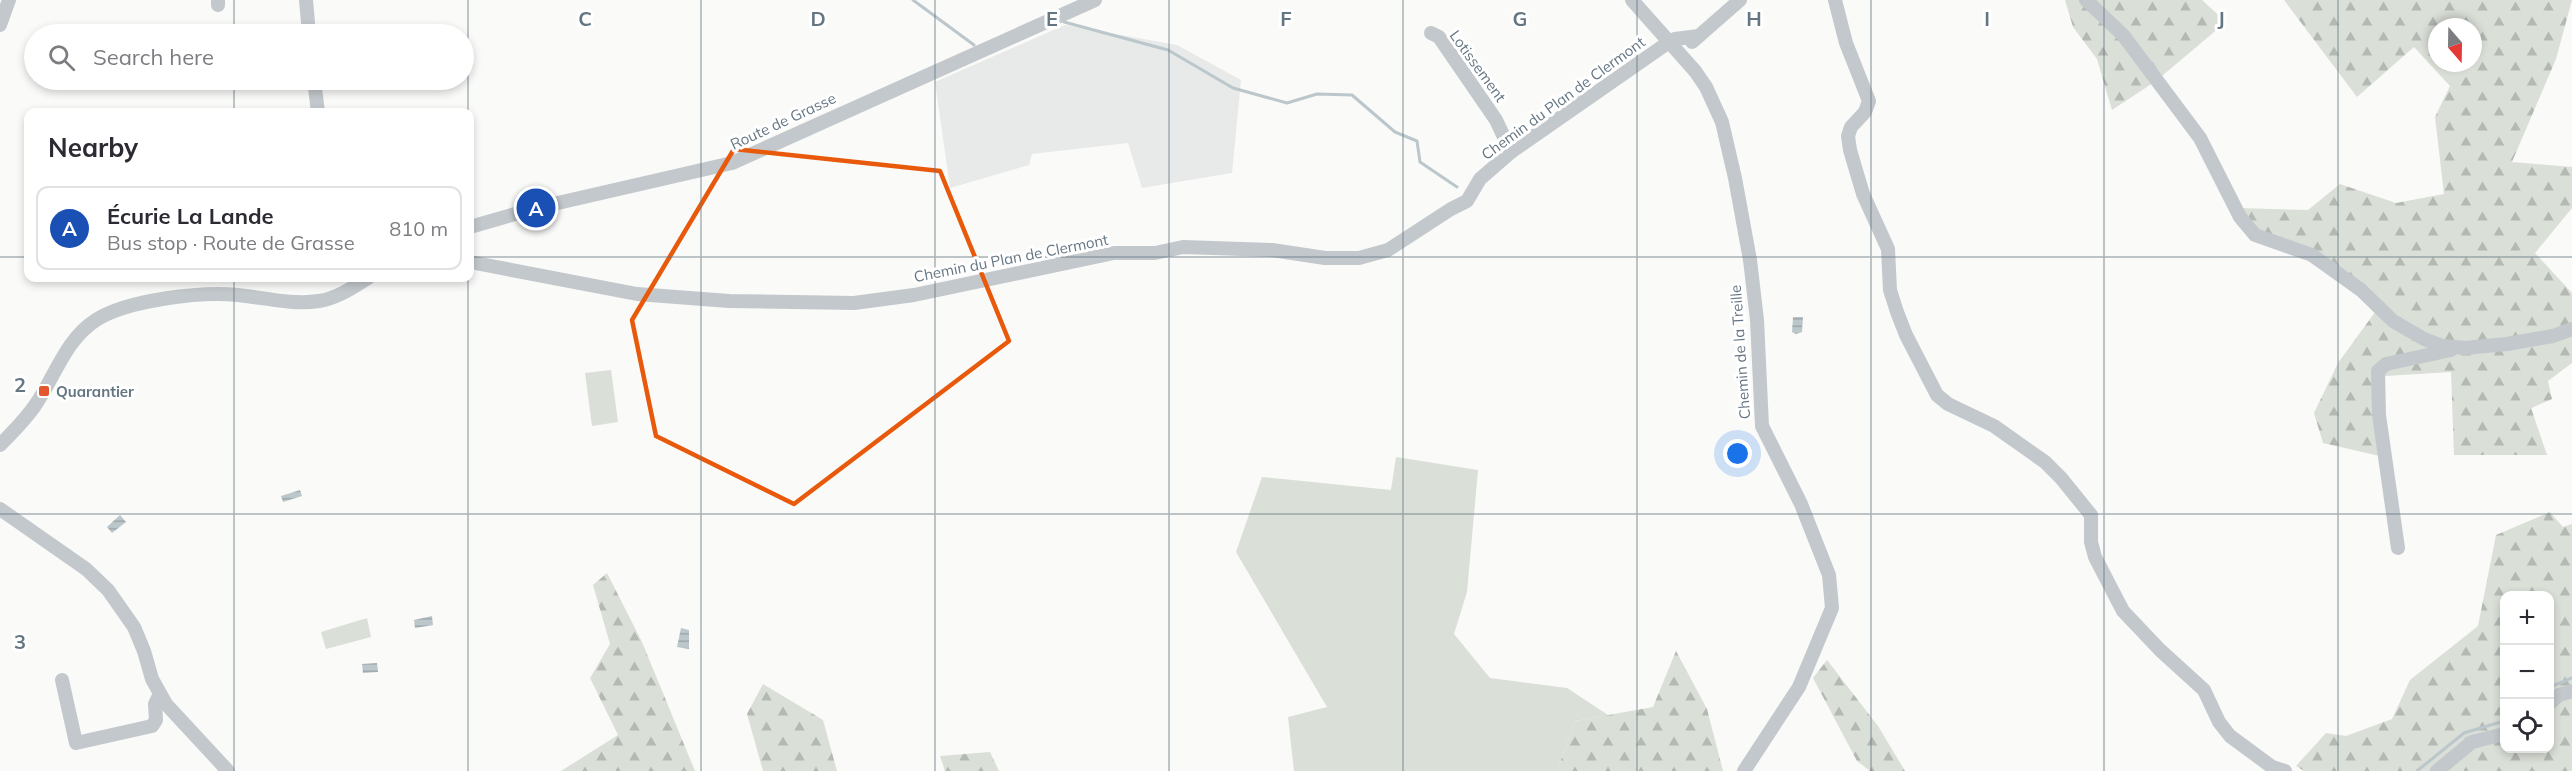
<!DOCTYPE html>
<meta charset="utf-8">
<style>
:root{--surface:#fff;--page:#f7f7f7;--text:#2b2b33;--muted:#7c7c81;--line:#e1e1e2;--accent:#b45309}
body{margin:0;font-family:Mulish,sans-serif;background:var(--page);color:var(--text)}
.controls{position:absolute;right:18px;bottom:18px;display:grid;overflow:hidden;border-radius:12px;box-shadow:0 3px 9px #0003}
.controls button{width:54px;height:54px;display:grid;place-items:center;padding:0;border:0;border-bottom:2px solid var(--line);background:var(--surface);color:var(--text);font:30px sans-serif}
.compass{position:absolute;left:2428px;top:18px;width:54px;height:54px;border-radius:50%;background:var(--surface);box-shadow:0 3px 9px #0003;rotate:160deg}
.you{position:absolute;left:1738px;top:454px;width:21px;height:21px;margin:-15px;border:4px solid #fff;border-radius:50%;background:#1a73e8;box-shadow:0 0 0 9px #1a73e833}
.badge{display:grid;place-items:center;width:39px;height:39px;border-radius:50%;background:var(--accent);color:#fff;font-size:20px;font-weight:700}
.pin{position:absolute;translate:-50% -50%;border:3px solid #fff;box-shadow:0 2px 6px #0006}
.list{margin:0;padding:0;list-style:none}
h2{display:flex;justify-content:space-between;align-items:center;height:78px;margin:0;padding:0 24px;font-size:26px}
h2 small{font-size:20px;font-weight:400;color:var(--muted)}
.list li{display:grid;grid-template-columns:39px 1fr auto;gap:18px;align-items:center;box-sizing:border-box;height:84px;margin:0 12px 12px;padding:0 12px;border:2px solid var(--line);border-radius:12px}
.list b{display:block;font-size:22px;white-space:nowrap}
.list p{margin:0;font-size:20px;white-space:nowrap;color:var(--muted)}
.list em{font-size:20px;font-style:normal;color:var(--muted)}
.icon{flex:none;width:33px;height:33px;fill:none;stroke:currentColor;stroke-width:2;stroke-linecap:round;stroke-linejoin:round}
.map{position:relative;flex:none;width:2572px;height:771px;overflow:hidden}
.search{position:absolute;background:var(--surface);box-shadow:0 3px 9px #0003;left:24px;top:24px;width:450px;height:66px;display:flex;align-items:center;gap:15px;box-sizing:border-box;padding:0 21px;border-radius:33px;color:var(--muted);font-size:22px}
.panel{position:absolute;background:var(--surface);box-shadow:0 3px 9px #0003;left:24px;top:108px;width:450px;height:174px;border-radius:12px}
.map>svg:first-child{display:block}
.built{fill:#e8e9e9}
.grass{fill:#dadfd7}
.forest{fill:url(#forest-firs);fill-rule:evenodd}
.water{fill:url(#water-rules)}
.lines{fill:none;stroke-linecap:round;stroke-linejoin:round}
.stream{stroke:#bbc7cb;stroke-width:3}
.minor{stroke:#c3c8cc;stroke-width:14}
.marked{fill:none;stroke:#e8590c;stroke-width:4.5;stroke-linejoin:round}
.grid{fill:none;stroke:#657683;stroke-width:1.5;stroke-opacity:0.55}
.poi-dot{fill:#e4572e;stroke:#fff;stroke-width:2}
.labels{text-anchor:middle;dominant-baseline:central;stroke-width:6;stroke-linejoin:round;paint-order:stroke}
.street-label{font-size:15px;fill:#657683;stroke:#fff}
.poi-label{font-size:15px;font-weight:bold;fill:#657683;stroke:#fff;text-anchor:start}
.grid-label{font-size:20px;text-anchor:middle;font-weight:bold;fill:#657683;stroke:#fff;stroke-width:6;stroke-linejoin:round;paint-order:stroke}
</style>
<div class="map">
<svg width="2572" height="771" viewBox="0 0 2572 771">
<defs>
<pattern id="forest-firs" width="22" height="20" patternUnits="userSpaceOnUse" patternTransform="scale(1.5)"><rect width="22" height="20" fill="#dadfd7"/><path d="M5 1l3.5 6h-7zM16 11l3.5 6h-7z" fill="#b4b9b4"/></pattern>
<pattern id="water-rules" width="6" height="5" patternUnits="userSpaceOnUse" patternTransform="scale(1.5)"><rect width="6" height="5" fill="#bbc7cb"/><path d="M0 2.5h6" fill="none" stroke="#9ca6aa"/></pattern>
</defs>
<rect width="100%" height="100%" fill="#fafaf8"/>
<!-- built -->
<polygon class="built" points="1065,25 1177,45 1241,80 1232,173 1142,188 1128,143 1032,154 1029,165 950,188 935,82"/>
<!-- grass -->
<g class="grass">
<polygon points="611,370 618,422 592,426 585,373"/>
<polygon points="1396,457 1478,470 1467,592 1454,634 1490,678 1567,688 1608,715 1575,721 1557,771 1294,771 1288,717 1327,707 1236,552 1262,477 1391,490"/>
<polygon points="367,618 371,637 326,649 321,632"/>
</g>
<!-- forest -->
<g class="forest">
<polygon points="2065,0 2202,0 2226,22 2156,81 2112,110 2097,59 2073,27"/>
<path d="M2284 0H2572L2556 59 2512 162 2572 167V208L2535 253 2572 293V363L2548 381 2552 399 2531 408 2547 455H2454L2451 372 2385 376 2384 457 2323 443 2314 413 2338 363 2381 304 2252 227 2237 208 2308 210 2340 184 2396 203 2444 194 2435 117 2450 86 2414 47 2357 97ZM2437 27H2473V63H2437Z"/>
<path d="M2550 512 2563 527 2572 524V771H2304L2296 766 2326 733 2346 736 2392 719 2410 680 2478 626 2496 535ZM2504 596H2550V748H2504Z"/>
<polygon points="607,573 642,642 695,771 561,771 618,735 590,678 610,644 593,585"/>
<polygon points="1676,651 1707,709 1723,771 1557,771 1575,721 1653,707"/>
<polygon points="1827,660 1878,726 1905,771 1870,771 1857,761 1813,678"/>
<polygon points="763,684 823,720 837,771 763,771 747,714"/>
<polygon points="990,752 999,771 945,771 940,756"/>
</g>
<!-- water -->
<g class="water">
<polygon points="1793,317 1803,317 1802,332 1796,334 1792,332"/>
<polygon points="300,490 302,496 283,502 281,496"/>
<polygon points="120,515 126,522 112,533 107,527"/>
<polygon points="432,616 433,625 415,628 414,620"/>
<polygon points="681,628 689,630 689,649 677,647"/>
<polygon points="377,663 378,672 363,673 362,664"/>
</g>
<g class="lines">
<!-- stream -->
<g class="stream">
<polyline points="913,0 974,45"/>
<polyline points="1064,22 1168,50 1233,88 1287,103 1317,94 1352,95 1395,132 1417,141 1420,162 1457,187"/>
<polyline points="2550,687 2572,678"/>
<polyline points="2417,771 2464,733 2504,721"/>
</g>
<!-- minor -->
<g class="minor">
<polyline points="218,0 218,5"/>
<polyline points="306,0 309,34"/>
<polyline points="1632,0 1695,71 1706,87 1722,122 1735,178 1750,260 1757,320 1762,426 1801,504 1829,575 1832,608 1799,687 1744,771"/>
<polyline points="1835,0 1846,43 1869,101 1865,112 1851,127 1848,136 1850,150 1863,194 1888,249 1890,290 1897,312 1906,335 1937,395 1948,404 1994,426 2045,462 2061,478 2091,515 2091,542 2095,557 2123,611 2160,650 2204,690 2219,722 2230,736 2272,767 2285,771"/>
<polyline points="2086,0 2123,35 2200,138 2240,217 2255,235 2312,255 2361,290 2393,321 2424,339 2442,346 2465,348 2507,344 2553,336 2572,329"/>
<polyline points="0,25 9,0"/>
<polyline points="1431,33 1439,37 1496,120 1511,152"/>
<polyline points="1692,42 1740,0"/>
<polyline points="314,80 318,112"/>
<polyline points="470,227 536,208 732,163 1095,0"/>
<polyline points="470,262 637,294 729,301 854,303 914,295 1114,253 1155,253 1183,247 1272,250 1325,258 1359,258 1388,250 1451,209 1467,201 1480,179 1511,152 1669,42 1675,39 1699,36"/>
<path d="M0 445C13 432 26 419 36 404 55 376 66 339 96 320 127 300 202 291 238 295 265 298 293 305 319 301 338 298 353 287 368 278"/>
<polyline points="0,509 86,569 108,590 134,627 144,651 152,679 166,704 228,771"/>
<polyline points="2398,548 2379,415 2378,371 2386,364 2451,350"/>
<polyline points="62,680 76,743 152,726 156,720 155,704 160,694"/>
<polyline points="2550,703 2559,695 2572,691"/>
<polyline points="2437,771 2472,742 2504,734"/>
</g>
</g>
<!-- marked area -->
<path class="marked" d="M734 149 940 171 1009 341 794 504 656 436 632 320Z"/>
<!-- grid -->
<path class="grid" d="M234 0V34M468 0V112M701 0V771M935 0V771M1169 0V771M1403 0V771M1637 0V771M1871 0V771M2104 0V771M2338 0V771M234 80V112M0 257H28M470 257H2572M234 278V771M468 278V771M0 514H2572"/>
<!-- markers -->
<rect class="poi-dot" x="38" y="385" width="12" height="12" rx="3"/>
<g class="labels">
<!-- street labels -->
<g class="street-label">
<text transform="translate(1478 66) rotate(54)">Lotissement</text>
<text transform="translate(1563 98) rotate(-36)">Chemin du Plan de Clermont</text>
<text transform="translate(783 121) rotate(-25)">Route de Grasse</text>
<text transform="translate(1011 258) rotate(-11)">Chemin du Plan de Clermont</text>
<text transform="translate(1740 352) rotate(-94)">Chemin de la Treille</text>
</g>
<!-- poi labels -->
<g class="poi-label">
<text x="56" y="391">Quarantier</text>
</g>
</g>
<g class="grid-label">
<text x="585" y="26">C</text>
<text x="818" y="26">D</text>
<text x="1052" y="26">E</text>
<text x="1286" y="26">F</text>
<text x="1520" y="26">G</text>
<text x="1754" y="26">H</text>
<text x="1987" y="26">I</text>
<text x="2221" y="26">J</text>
<text x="20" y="392">2</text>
<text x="20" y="649">3</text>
</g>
</svg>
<div class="controls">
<button>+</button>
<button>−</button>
<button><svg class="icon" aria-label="locate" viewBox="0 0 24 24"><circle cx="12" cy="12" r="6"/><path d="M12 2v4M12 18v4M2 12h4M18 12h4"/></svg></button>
</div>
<svg class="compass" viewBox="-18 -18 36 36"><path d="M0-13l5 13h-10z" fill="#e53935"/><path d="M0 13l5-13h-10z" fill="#7c7c81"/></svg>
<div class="you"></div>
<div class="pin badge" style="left:536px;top:208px;background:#1a4fb4">A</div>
<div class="search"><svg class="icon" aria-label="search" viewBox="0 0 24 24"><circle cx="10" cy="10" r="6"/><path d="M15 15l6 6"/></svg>Search here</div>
<section class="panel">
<h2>Nearby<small></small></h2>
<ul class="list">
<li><span class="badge" style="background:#1a4fb4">A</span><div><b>Écurie La Lande</b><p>Bus stop · Route de Grasse</p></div><em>810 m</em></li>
</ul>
</section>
</div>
